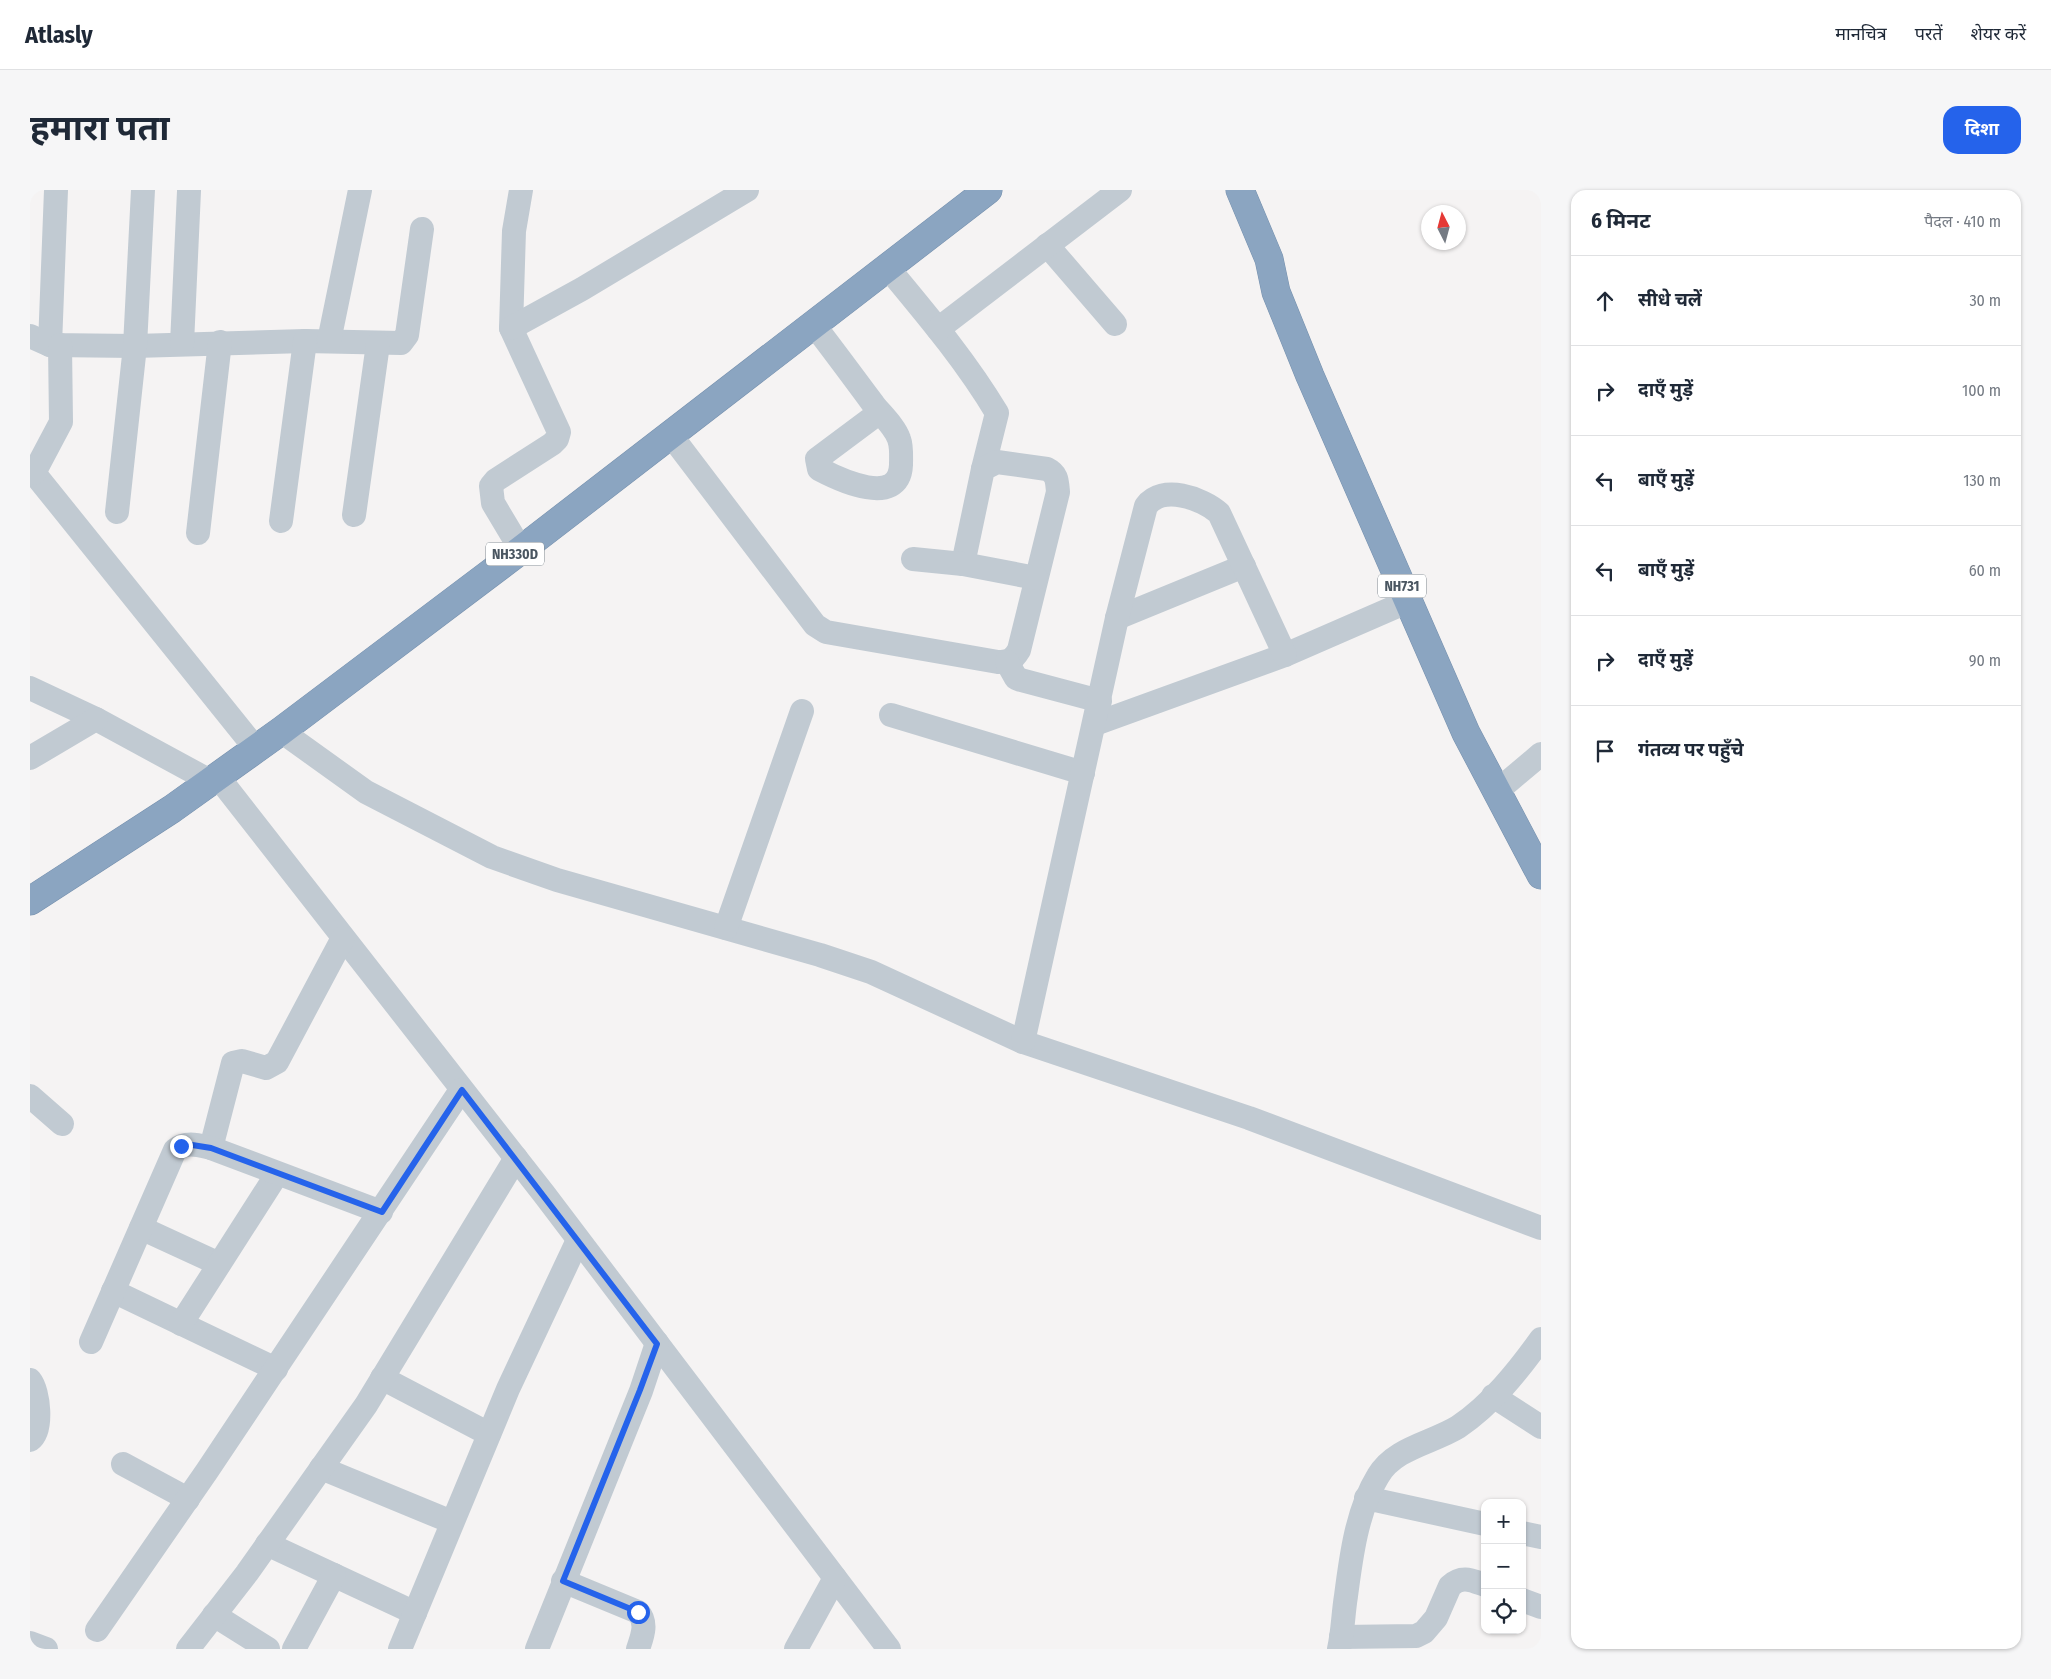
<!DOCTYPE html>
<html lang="hi">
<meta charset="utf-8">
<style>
:root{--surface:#fff;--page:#f6f6f7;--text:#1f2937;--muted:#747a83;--line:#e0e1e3;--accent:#2563eb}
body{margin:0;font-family:"Fira Sans Condensed","Noto Sans Devanagari",sans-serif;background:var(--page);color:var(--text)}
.controls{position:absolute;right:15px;bottom:15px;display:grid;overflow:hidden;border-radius:10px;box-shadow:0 1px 4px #0004}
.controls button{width:45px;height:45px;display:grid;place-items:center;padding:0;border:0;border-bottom:1px solid var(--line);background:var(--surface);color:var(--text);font:25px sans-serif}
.compass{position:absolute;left:1391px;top:15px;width:45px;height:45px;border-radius:50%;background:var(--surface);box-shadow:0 1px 4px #0004;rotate:354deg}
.stop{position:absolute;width:15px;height:15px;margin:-11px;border:4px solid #2563eb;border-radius:50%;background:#fff}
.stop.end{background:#2563eb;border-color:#fff;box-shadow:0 1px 5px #0008}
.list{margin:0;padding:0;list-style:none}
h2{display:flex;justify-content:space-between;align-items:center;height:65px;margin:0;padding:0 20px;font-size:21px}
h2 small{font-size:16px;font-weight:400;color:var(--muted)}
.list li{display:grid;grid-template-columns:32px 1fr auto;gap:15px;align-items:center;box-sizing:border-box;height:90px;padding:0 20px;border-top:1px solid var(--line)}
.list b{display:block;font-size:19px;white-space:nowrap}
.list em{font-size:16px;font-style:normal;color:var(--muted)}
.icon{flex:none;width:28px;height:28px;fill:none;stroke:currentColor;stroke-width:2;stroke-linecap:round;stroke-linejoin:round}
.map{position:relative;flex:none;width:1511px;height:1459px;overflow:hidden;border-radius:15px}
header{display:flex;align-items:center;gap:30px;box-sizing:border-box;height:70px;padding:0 25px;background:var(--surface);border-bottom:1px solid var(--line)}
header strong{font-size:24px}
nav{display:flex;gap:28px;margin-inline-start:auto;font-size:18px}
.intro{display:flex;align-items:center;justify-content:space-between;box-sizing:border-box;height:120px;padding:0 30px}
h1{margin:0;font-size:35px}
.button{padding:12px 22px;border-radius:15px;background:var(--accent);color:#fff;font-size:18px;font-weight:700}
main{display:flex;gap:30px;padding:0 30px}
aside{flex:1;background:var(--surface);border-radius:15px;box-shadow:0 1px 4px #0004}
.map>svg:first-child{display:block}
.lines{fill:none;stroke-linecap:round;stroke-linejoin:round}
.highway-casing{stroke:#7690ad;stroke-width:29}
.minor{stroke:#c1cad2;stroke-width:24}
.highway{stroke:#8ba5c1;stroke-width:28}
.route{stroke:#2563eb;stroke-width:6}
.labels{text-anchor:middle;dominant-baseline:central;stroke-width:4;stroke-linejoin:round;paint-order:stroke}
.shield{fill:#fff;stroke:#808990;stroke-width:1}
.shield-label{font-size:14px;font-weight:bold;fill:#4a5661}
</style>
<header>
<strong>Atlasly</strong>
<nav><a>मानचित्र</a><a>परतें</a><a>शेयर करें</a></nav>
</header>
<div class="intro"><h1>हमारा पता</h1><a class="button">दिशा</a></div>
<main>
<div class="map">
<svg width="1511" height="1459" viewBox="0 0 1511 1459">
<rect width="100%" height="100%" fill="#f5f3f3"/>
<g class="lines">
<defs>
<g id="highway">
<polyline points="1210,0 1239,69 1246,102 1280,186 1436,543 1511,685"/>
<polyline points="0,711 142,619 251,541 491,360 958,0"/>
</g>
</defs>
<!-- highway casing -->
<use href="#highway" class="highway-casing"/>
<!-- minor -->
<g class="minor">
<polyline points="491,0 484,41 481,138 529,242 527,249 522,254 466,290 461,296 463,313 491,360"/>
<polyline points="1017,55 1085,134"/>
<path d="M858 78C897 125 936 171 967 223L953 279"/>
<path d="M784 135C804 161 824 188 844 215 852 225 865 237 869 249 872 257 871 267 871 275 869 318 810 290 789 279L787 269 850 222"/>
<polyline points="481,138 552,99 717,0"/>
<polyline points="908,139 1090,0"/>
<polyline points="0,146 20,155 105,156 275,151 371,153 377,145 392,39"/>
<polyline points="299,151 330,0"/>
<polyline points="152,154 159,1"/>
<polyline points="20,155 26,0"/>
<path d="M640 244 785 435 796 442 968 472C979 472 983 470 989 460L1028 302C1027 290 1027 284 1017 279L967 272 953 279 933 374"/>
<polyline points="0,278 226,559"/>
<polyline points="4,283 31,232 30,155"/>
<polyline points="87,322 105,156 113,0"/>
<polyline points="324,325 348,154"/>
<polyline points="251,331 275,151"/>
<polyline points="168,343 190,152"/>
<polyline points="883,369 933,374 1006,388"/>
<polyline points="1087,428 1214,376"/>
<polyline points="977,472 986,488 991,490 1070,511"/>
<polyline points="0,498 66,529 182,592"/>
<polyline points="861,525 1053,583"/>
<polyline points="1065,534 1255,465 1379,411"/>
<polyline points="251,541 336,602 462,667 527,690 790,765 841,782 993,852 1219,928 1511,1038"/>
<polyline points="0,568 66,529"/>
<polyline points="188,587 514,1004 859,1459"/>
<polyline points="1466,602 1511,564"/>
<polyline points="696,738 772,521"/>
<path d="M993 852 1087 428 1116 316C1132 294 1172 308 1189 323L1255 465"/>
<polyline points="0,906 32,934"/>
<polyline points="181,958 203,873 212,871 236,878 247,872 313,748"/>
<polyline points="111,1038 189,1074"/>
<polyline points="83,1101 246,1179"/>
<polyline points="151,1134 247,984"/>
<path d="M61 1152 145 960C156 951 168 955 181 958L351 1022"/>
<polyline points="352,1188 459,1244"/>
<path d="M0 1190C9 1201 13 1241 0 1250"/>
<polyline points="1463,1206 1511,1237"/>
<polyline points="93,1274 158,1309"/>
<polyline points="291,1278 422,1332"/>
<polyline points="1336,1308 1455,1334"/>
<polyline points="1492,1343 1511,1347"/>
<polyline points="237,1354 385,1423"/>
<path d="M533 1391 608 1422C618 1433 612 1447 608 1459"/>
<polyline points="1492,1410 1511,1417"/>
<polyline points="184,1425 238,1459"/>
<polyline points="67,1440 177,1281 431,900"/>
<path d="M1311 1447 1386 1446 1394 1442 1406 1428 1420 1396C1432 1385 1441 1390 1455 1395"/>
<polyline points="0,1453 16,1459"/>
<polyline points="158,1459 217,1383 336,1215 486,968"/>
<polyline points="264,1459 304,1385"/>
<polyline points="370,1459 478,1199 548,1050"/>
<polyline points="507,1459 611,1201 627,1153"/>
<polyline points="766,1459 805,1388"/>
<path d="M1309 1459C1313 1442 1313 1424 1316 1406 1321 1367 1327 1320 1348 1286 1364 1258 1402 1253 1428 1237 1461 1215 1488 1181 1511 1149"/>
</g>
<!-- highway -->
<use href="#highway" class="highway"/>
</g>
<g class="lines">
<!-- route -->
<polyline class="route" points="151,956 156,954 181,958 352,1022 432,900 627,1154 610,1200 533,1391 608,1422"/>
</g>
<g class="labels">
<!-- shield labels -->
<g class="shield">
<rect x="456" y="352.5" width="58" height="23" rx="4"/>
<rect x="1348" y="384.5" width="48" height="23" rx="4"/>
</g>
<g class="shield-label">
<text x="485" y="364">NH330D</text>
<text x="1372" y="396">NH731</text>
</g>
</g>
</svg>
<div class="controls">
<button>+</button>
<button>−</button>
<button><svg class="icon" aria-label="locate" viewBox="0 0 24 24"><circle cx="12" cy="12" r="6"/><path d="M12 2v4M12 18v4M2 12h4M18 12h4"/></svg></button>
</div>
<svg class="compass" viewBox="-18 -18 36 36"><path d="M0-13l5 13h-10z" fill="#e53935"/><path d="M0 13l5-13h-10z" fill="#747a83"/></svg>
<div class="stop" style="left:608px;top:1422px"></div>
<div class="stop end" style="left:151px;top:956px"></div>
</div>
<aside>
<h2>6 मिनट<small>पैदल · 410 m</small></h2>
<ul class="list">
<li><svg class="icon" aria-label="ahead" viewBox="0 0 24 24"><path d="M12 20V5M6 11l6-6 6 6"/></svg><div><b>सीधे चलें</b></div><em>30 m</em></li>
<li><svg class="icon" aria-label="right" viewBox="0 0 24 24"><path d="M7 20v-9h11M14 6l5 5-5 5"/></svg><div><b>दाएँ मुड़ें</b></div><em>100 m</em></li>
<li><svg class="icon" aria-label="left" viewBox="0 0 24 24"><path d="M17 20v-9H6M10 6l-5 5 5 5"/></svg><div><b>बाएँ मुड़ें</b></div><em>130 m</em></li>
<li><svg class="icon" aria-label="left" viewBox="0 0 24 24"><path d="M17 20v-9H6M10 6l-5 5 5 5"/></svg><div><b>बाएँ मुड़ें</b></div><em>60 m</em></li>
<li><svg class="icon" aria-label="right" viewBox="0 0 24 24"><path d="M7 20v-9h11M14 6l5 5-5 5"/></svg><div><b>दाएँ मुड़ें</b></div><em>90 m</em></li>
<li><svg class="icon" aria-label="arrive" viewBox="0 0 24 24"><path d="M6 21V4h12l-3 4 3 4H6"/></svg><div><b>गंतव्य पर पहुँचे</b></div></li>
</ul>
</aside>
</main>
